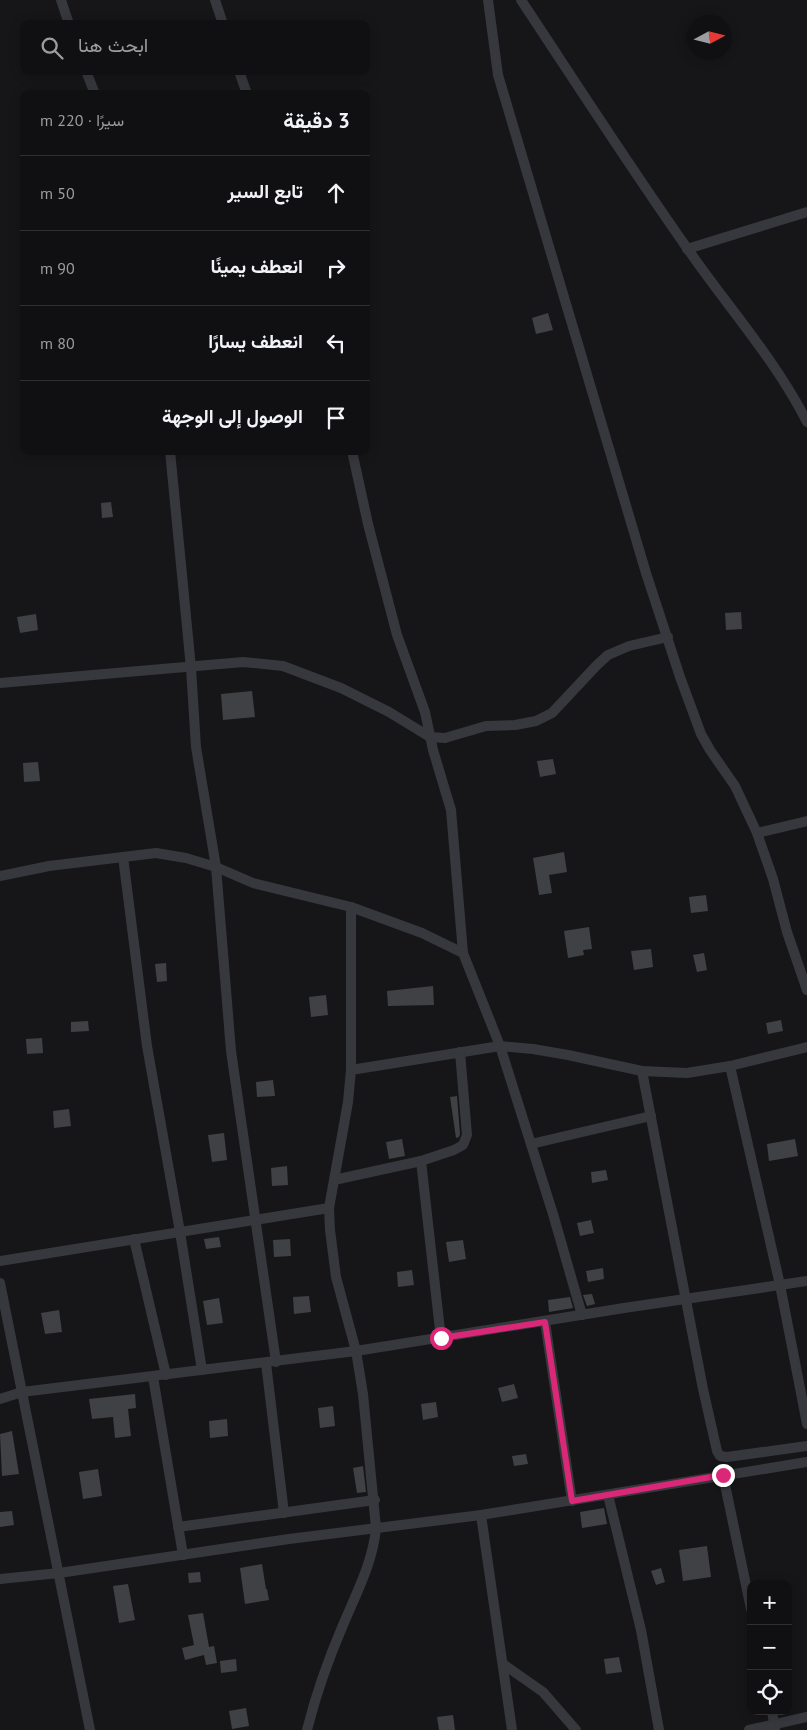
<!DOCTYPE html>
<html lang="ar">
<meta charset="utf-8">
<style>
:root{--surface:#101012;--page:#1e1e20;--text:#f1f3f6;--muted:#9c9d9f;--line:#303032}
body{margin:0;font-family:"PT Sans",Vazirmatn,sans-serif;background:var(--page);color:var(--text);direction:rtl}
.controls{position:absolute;right:15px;bottom:15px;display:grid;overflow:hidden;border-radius:10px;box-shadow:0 2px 12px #0003}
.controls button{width:45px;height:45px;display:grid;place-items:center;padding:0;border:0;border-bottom:1px solid var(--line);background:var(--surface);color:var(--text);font:25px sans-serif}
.compass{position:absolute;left:687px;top:15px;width:45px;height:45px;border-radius:50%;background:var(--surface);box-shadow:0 2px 12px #0003;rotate:83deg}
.stop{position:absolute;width:15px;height:15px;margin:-11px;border:4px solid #db2777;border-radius:50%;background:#fff}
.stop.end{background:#db2777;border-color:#fff;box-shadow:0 1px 5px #0008}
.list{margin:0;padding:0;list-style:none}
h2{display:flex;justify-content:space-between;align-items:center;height:65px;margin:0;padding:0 20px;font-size:21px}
h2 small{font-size:16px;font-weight:400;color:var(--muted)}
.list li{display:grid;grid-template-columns:32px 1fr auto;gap:15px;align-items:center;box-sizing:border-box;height:75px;padding:0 20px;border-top:1px solid var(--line)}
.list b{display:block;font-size:19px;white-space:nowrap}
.list em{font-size:16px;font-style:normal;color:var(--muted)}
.icon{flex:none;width:28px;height:28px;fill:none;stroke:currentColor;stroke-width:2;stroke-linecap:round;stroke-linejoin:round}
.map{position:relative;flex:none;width:807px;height:1730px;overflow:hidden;direction:ltr}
.search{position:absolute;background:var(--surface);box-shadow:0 2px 12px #0003;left:20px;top:20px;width:350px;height:55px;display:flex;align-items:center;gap:12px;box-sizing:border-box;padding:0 18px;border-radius:10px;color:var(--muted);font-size:19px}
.panel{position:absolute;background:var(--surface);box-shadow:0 2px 12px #0003;left:20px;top:90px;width:350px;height:365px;border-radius:10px;direction:rtl}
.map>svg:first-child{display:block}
.building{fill:#404145}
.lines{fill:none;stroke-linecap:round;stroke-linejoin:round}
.minor{stroke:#37383d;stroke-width:10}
.route{stroke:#db2777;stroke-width:6}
</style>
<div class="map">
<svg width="807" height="1730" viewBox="0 0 807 1730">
<rect width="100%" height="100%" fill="#161618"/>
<!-- building -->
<g class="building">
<polygon points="548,313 553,330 536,334 532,318"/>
<polygon points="111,502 113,517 102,518 101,503"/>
<polygon points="741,612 742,629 726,630 725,613"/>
<polygon points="36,614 38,630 20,633 17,617"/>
<polygon points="252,691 255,717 223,720 221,694"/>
<polygon points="553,759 556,774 540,777 537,761"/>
<polygon points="38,762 40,781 24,782 23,763"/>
<polygon points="564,852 567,872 549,875 552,893 539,895 533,858"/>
<polygon points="706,895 708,911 691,913 689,897"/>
<polygon points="589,927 592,949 583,950 584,955 568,958 564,931"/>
<polygon points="651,949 653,967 634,970 631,951"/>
<polygon points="704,953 707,970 697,972 693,955"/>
<polygon points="166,963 167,981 157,982 155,964"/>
<polygon points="433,986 434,1005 388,1006 387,991"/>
<polygon points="326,995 328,1015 311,1017 309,997"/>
<polygon points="781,1020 783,1031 768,1034 766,1023"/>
<polygon points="88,1021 89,1031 71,1032 71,1022"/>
<polygon points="42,1038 43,1053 27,1054 26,1039"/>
<polygon points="273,1080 275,1096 257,1097 256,1082"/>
<polygon points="457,1096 460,1134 459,1137 456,1138 450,1097"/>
<polygon points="69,1109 71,1126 54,1128 53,1111"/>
<polygon points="224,1133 227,1160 212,1162 208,1135"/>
<polygon points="402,1139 405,1156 389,1159 386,1142"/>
<polygon points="795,1139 798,1156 769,1161 767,1144"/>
<polygon points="287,1166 288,1185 272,1186 271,1168"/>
<polygon points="606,1170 608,1180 592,1183 591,1172"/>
<polygon points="591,1220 594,1233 580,1236 577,1223"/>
<polygon points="219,1237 221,1247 206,1249 204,1239"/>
<polygon points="290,1239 291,1256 274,1257 273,1240"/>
<polygon points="463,1240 466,1259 449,1262 446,1242"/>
<polygon points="603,1268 604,1279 588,1282 586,1271"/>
<polygon points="412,1270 414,1285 398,1287 397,1272"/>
<polygon points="592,1294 595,1304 587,1306 583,1295"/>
<polygon points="309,1296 311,1312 294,1314 293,1297"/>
<polygon points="570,1297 573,1308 549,1312 548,1300"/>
<polygon points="219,1298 223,1323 207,1325 203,1301"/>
<polygon points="59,1310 62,1332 45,1334 41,1313"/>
<polygon points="514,1384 518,1398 502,1402 498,1388"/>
<polygon points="135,1394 136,1408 128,1409 131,1436 115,1438 113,1417 92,1419 89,1399"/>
<polygon points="436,1402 438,1417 423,1420 421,1404"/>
<polygon points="333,1406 335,1426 320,1428 318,1408"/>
<polygon points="227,1419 228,1436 210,1438 209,1421"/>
<polygon points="12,1431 19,1474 2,1476 0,1434"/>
<polygon points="526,1454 528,1464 514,1466 512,1456"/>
<polygon points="363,1466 366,1492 357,1493 353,1468"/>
<polygon points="98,1469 102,1496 83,1499 79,1472"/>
<polygon points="604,1508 607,1524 582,1528 580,1512"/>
<polygon points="12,1511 14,1525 0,1527 0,1512"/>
<polygon points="707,1546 711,1577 683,1581 679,1550"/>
<polygon points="262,1564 266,1589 267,1589 269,1600 245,1604 240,1568"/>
<polygon points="661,1568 665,1582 656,1585 651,1571"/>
<polygon points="200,1572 201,1582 189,1583 188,1573"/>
<polygon points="128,1584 135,1620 119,1623 113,1586"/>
<polygon points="203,1613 209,1647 214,1646 217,1663 206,1665 204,1655 185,1660 182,1648 194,1645 188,1615"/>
<polygon points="619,1657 622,1672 606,1674 604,1659"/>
<polygon points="236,1659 237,1671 221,1673 220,1661"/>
<polygon points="246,1708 249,1726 232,1729 229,1711"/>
<polygon points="453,1715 455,1730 439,1730 437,1717"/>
</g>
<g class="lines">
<!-- minor -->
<g class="minor">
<polyline points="61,0 69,24"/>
<polyline points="215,0 223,24"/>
<polyline points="488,0 498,75 646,573 680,677 701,734 710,750 735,786 757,833 773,879 787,932 807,990"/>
<path d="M521 0C576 83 630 167 687 248 727 306 775 359 807 422"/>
<polyline points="86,71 95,94"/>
<polyline points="239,71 247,94"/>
<polyline points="687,249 807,212"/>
<polyline points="170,451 191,668 196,747 216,867 231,1051 276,1362"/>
<polyline points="352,451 368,524 397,635 425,712 433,750 451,810 463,953 500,1046 553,1214 582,1315"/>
<polyline points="0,683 243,662 283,666 341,688 389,712 430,737 445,738 486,726 515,725 536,721 552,713 597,665 608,655 629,646 668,637"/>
<polyline points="757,833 807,821"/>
<polyline points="123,857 147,1046 180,1232 202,1370"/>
<polyline points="0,876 49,866 156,853 186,858 216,867 253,883 351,907 422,933 463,953"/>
<polyline points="730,1066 780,1285 807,1424"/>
<polyline points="351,1070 500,1046 533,1049 568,1055 642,1071 687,1073 730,1066 807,1047"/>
<polyline points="642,1071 703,1389 717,1451 720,1456 727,1457 807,1446"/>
<polyline points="531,1144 651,1116"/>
<polyline points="421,1161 441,1339"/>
<polyline points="334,1180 421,1161 454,1150 463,1145 467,1135 460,1052"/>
<polyline points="134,1239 166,1375"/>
<polyline points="0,1261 329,1208"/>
<polyline points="0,1283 90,1730"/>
<polyline points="545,1322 572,1501"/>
<polyline points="266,1363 284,1513"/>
<polyline points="153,1377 183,1555"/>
<polyline points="0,1399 22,1392 356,1351 624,1308 807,1281"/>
<polyline points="723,1475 751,1609"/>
<polyline points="608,1495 641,1630 659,1730"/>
<polyline points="481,1515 512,1730"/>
<polyline points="178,1527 375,1500"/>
<polyline points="0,1579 59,1573 289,1539 481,1515 807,1462"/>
<polyline points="503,1664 543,1692 576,1730"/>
<polyline points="772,1711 775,1730"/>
<path d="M307 1730C316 1694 328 1660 343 1625 356 1594 373 1562 376 1528L363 1394 356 1351 336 1277 330 1230 329 1208 348 1102 351 1070V907"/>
<polyline points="749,1730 807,1717"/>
</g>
</g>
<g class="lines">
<!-- route -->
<polyline class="route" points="441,1338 545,1322 572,1501 723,1475"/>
</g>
</svg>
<div class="controls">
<button>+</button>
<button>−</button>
<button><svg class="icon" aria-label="locate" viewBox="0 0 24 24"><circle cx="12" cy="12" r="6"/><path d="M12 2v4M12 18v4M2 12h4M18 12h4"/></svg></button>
</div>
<svg class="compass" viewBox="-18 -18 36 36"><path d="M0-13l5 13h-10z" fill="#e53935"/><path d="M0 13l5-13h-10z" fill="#9c9d9f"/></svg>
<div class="stop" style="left:441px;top:1338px"></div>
<div class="stop end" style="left:723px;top:1475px"></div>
<div class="search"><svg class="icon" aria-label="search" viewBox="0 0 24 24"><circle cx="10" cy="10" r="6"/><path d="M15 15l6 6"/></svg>ابحث هنا</div>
<section class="panel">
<h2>3 دقيقة<small>سيرًا · 220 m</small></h2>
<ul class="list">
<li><svg class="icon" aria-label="ahead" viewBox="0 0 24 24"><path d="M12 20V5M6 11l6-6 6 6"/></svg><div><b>تابع السير</b></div><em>50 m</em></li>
<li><svg class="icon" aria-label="right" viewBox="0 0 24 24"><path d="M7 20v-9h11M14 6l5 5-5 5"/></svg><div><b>انعطف يمينًا</b></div><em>90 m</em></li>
<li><svg class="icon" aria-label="left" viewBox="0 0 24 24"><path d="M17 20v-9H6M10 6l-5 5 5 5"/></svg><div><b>انعطف يسارًا</b></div><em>80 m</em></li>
<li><svg class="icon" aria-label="arrive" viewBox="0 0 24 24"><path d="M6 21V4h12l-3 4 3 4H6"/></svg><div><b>الوصول إلى الوجهة</b></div></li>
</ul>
</section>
</div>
